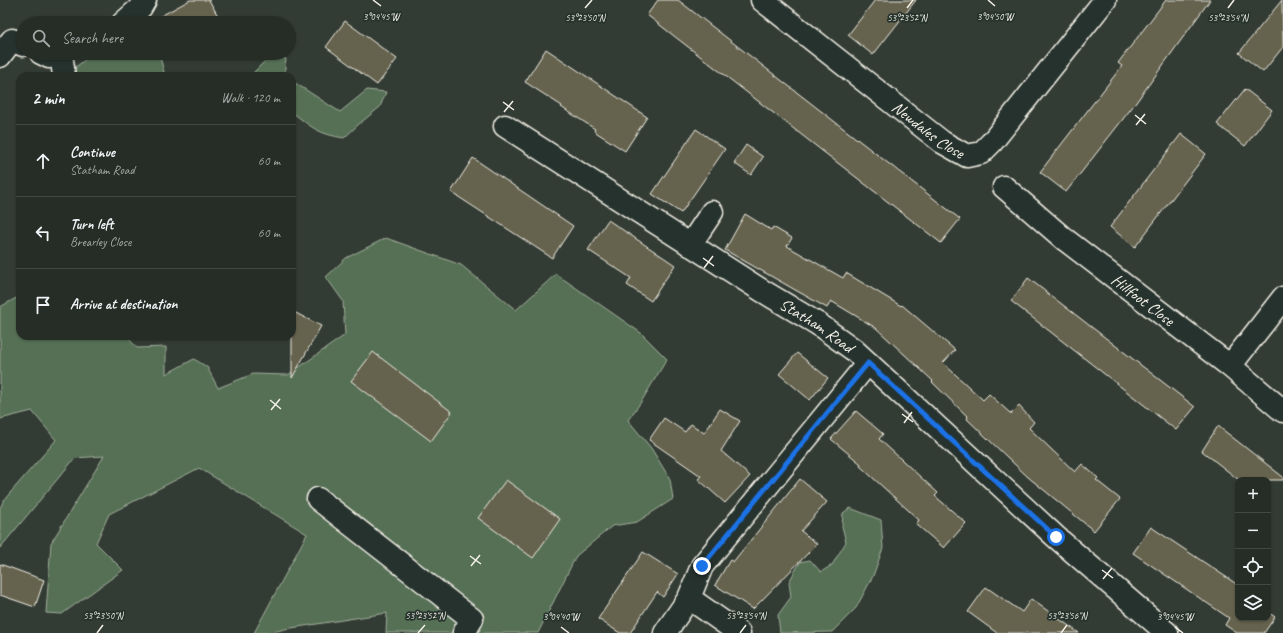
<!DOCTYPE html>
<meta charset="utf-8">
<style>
:root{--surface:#262d27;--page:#323933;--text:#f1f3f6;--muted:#a4a8a7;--line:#424944}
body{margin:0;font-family:Caveat,sans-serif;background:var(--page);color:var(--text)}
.controls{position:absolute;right:12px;bottom:12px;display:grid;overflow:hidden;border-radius:8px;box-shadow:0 1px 3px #0004}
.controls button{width:36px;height:36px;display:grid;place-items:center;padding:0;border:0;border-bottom:1px solid var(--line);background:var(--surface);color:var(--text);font:20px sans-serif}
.stop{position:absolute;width:12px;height:12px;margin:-9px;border:3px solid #1a73e8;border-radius:50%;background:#fff}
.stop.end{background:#1a73e8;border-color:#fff;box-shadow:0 1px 4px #0008}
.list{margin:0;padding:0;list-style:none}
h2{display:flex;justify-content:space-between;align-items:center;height:52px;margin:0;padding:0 16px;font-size:17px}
h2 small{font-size:13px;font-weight:400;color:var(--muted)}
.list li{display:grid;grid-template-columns:26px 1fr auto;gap:12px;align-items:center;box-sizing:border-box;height:72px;padding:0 16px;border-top:1px solid var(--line)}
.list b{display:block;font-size:15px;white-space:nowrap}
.list p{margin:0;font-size:13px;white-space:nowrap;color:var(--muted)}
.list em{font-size:13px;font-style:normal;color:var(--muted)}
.icon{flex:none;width:22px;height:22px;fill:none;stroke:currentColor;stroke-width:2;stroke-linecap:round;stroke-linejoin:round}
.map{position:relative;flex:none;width:1283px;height:633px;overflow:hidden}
.search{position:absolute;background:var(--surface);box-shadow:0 1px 3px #0004;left:16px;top:16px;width:280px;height:44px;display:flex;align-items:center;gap:10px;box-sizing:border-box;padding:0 14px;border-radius:22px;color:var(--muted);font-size:15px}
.panel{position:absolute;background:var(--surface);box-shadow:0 1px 3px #0004;left:16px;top:72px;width:280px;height:268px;border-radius:12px}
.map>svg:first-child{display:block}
.green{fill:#556f55;stroke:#a4b09e}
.building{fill:#65624e;stroke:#f4f1e8}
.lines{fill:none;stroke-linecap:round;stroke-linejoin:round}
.minor-casing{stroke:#f4f1e8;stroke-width:25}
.minor{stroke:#26332d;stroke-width:22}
.route{stroke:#1a73e8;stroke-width:5}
.ticks{fill:none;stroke:#f4f1e8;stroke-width:1.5}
.labels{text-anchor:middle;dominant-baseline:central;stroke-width:3.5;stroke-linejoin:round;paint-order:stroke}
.street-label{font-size:17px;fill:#f4f1e8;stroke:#26332d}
.ticks-label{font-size:10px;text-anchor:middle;fill:#f4f1e8;stroke:#26332d;stroke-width:3.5;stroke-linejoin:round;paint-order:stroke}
</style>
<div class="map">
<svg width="1283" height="633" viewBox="0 0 1283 633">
<rect width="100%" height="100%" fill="#333c34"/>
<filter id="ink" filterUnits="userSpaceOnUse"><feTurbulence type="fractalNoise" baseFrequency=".025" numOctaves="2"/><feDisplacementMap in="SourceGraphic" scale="8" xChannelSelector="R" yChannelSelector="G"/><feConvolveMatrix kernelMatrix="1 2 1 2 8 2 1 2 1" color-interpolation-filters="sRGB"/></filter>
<g filter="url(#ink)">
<!-- green -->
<g class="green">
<polygon points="94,53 159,53 165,76 72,76 73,69"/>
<polygon points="272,54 286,59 284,76 250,76"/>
<path d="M292 81 340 112 367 90 386 92 380 107 359 124 344 138C319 134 312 128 292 112Z"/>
<polygon points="386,238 461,265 516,310 556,274 641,333 667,359 641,402 628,420 651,448 670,479 673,499 637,522 612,526 576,556 538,633 386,633 387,613 285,629 268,633 254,633 307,534 199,468 109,514 96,543 123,570 62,614 46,613 51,543 104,456 75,458 0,548 0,508 4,500 56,440 32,411 0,419 0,307 20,296 20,336 131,336 130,340 137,348 166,347 166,374 194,359 207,367 218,388 253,374 288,375 345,335 343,301 326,277 346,258"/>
<polygon points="850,508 881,520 883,548 873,576 856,608 832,632 780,633 778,615 791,597 789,582 800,562 810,560 821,572 832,565 846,542 842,526 843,513"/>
</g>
<!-- building -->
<g class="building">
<polygon points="190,0 209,0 222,23 148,23"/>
<polygon points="658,0 678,0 960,219 941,243 647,15"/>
<polygon points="875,0 916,0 873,55 848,35"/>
<polygon points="1166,0 1210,0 1137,101 1066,192 1040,172 1122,66 1118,63"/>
<polygon points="1282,0 1283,47 1263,72 1239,53"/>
<polygon points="345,21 397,59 377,85 326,47"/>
<polygon points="546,49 647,117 625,151 594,131 595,129 561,107 562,106 525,82"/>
<polygon points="1245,89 1272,110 1245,146 1217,124"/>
<polygon points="696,129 725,149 681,213 652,194"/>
<polygon points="1181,134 1206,154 1135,247 1110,227"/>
<polygon points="746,145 763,157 751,175 734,163"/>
<polygon points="473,158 573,226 552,258 451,192"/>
<polygon points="745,214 771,230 773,227 792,238 787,246 806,257 843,278 846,273 901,306 902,305 955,350 943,363 983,400 989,394 1011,414 1019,406 1034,422 1029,428 1075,472 1082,464 1098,478 1096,480 1120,499 1094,531 1028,477 967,419 968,417 932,382 933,381 876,328 831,301 827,308 725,250"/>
<polygon points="608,220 675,265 651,301 627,285 631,278 588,250"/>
<polygon points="1028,278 1195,407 1176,430 1011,301"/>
<polygon points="292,311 321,326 292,378"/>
<polygon points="373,352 452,412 431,441 351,381"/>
<polygon points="797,353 828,378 810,400 779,374"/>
<polygon points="720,409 740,421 721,451 750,476 725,503 698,479 701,476 649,440 664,418 685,432 691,424 704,433"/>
<polygon points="856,411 883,434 879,439 938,493 935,496 966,523 944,548 916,524 919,520 860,466 861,464 831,439"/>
<polygon points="1218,426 1283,477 1283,480 1239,480 1202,451"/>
<polygon points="800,479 827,502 801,531 817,544 753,609 715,585 730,560 733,562"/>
<polygon points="506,480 560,519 533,558 478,518"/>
<polygon points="1151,527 1238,585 1238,618 1268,618 1268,612 1275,617 1264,633 1237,633 1225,625 1229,618 1133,553"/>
<polygon points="643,552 678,574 663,597 657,592 630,633 620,633 598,619"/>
<polygon points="0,564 44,580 35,607 0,595"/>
<polygon points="986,587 1022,612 1031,599 1079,633 997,633 968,612"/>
</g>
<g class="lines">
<defs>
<g id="minor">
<path id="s1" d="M762 0 942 142 967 156 981 153 992 142 1105 0"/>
<polyline points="123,23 141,7 145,0"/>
<polyline points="41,53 49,57 61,53"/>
<polyline points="61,53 64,76"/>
<polyline points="0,56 12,40 23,45"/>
<path id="s2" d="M505 126 761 290 818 324 854 350 1056 537 1167 633"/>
<path id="s3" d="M1004 187 1063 238 1230 366 1283 411"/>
<polyline points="690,245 712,212"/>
<polyline points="1230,366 1283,298"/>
<polyline points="318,499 472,619 464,633"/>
<polyline points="665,633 689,598"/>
<polyline points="739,633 689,598 702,566 868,363"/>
</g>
</defs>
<!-- minor casing -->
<use href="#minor" class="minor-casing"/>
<!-- minor -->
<use href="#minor" class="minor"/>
</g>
</g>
<g class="lines" filter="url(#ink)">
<!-- route -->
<polyline class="route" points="702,566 868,363 1056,537"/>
</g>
<!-- ticks -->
<path class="ticks" d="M373 0 381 6M988 0 995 6M585 8 592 0M907 8 913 0M1228 8 1234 0M503 102 514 110M504 112 513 101M1135 115 1146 124M1136 125 1145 114M703 258 714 266M704 268 713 256M270 400 281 409M271 410 280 399M902 414 913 422M904 423 912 412M470 556 481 564M471 566 480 555M1102 570 1113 578M1103 579 1112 568M561 627 569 633M1175 627 1183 633M97 633 103 625M418 633 425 625M740 633 746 625M1061 633 1067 625"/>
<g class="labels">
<!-- street labels -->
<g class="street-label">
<text stroke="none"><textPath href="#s1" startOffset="211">Newdales Close</textPath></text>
<text stroke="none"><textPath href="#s3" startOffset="179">Hillfoot Close</textPath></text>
<text stroke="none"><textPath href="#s2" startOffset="370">Statham Road</textPath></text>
</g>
</g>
<g class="ticks-label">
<text x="381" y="20">3°04'45"W</text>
<text x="995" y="20">3°04'50"W</text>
<text x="585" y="21">53°23'50"N</text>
<text x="907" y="21">53°23'52"N</text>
<text x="1228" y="21">53°23'54"N</text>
<text x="103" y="619">53°23'50"N</text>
<text x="425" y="619">53°23'52"N</text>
<text x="746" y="619">53°23'54"N</text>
<text x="1067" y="619">53°23'56"N</text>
<text x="561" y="620">3°04'40"W</text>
<text x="1175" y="620">3°04'45"W</text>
</g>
</svg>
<div class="controls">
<button>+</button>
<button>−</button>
<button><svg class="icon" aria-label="locate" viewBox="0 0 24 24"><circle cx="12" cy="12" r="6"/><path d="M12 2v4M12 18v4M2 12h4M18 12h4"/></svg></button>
<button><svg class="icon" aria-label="layers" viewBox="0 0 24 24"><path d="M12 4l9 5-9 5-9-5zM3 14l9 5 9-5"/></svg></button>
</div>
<div class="stop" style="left:1056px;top:537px"></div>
<div class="stop end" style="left:702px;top:566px"></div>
<div class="search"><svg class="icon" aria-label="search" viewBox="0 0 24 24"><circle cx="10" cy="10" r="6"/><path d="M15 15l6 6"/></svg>Search here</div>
<section class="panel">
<h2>2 min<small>Walk · 120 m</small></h2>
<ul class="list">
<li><svg class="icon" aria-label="ahead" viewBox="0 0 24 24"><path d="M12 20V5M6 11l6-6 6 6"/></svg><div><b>Continue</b><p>Statham Road</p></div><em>60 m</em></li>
<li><svg class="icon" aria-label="left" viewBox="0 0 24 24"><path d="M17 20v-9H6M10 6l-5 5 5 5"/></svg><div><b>Turn left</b><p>Brearley Close</p></div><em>60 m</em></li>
<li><svg class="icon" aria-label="arrive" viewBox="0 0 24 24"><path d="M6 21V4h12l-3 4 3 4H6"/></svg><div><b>Arrive at destination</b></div></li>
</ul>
</section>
</div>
